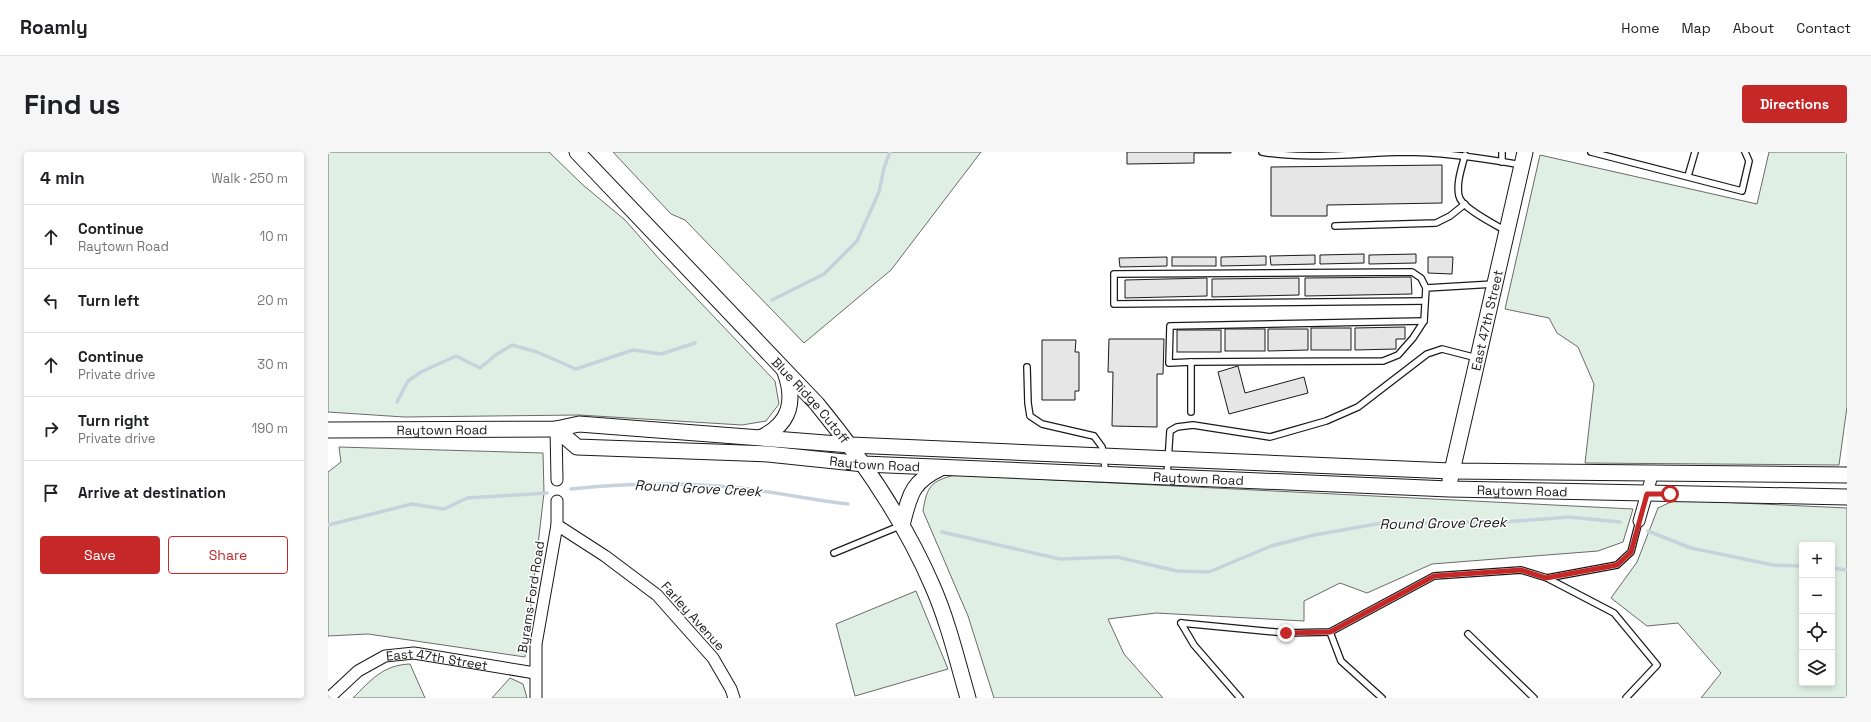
<!DOCTYPE html>
<meta charset="utf-8">
<style>
:root{--surface:#fff;--page:#f6f6f6;--text:#202124;--muted:#757577;--line:#e0e0e0;--accent:#c62828}
body{margin:0;font-family:"Space Grotesk",sans-serif;background:var(--page);color:var(--text)}
.controls{position:absolute;right:12px;bottom:12px;display:grid;overflow:hidden;border-radius:4px;box-shadow:0 2px 6px #0003}
.controls button{width:36px;height:36px;display:grid;place-items:center;padding:0;border:0;border-bottom:1px solid var(--line);background:var(--surface);color:var(--text);font:20px sans-serif}
.stop{position:absolute;width:12px;height:12px;margin:-9px;border:3px solid #c62828;border-radius:50%;background:#fff}
.stop.end{background:#c62828;border-color:#fff;box-shadow:0 1px 4px #0008}
.list{margin:0;padding:0;list-style:none}
h2{display:flex;justify-content:space-between;align-items:center;height:52px;margin:0;padding:0 16px;font-size:17px}
h2 small{font-size:13px;font-weight:400;color:var(--muted)}
.list li{display:grid;grid-template-columns:26px 1fr auto;gap:12px;align-items:center;box-sizing:border-box;height:64px;padding:0 16px;border-top:1px solid var(--line)}
.list b{display:block;font-size:15px;white-space:nowrap}
.list p{margin:0;font-size:13px;white-space:nowrap;color:var(--muted)}
.list em{font-size:13px;font-style:normal;color:var(--muted)}
.actions{display:flex;gap:8px;padding:12px 16px}
.actions a{flex:1;padding:9px 0;border:1px solid var(--accent);border-radius:4px;text-align:center;font-size:14px;color:var(--accent)}
.actions .main{background:var(--accent);color:#fff}
.icon{flex:none;width:22px;height:22px;fill:none;stroke:currentColor;stroke-width:2;stroke-linecap:round;stroke-linejoin:round}
.map{position:relative;flex:none;width:1519px;height:546px;overflow:hidden;border-radius:4px}
header{display:flex;align-items:center;gap:24px;box-sizing:border-box;height:56px;padding:0 20px;background:var(--surface);border-bottom:1px solid var(--line)}
header strong{font-size:19px}
nav{display:flex;gap:22px;margin-inline-start:auto;font-size:14px}
.intro{display:flex;align-items:center;justify-content:space-between;box-sizing:border-box;height:96px;padding:0 24px}
h1{margin:0;font-size:28px}
.button{padding:10px 18px;border-radius:4px;background:var(--accent);color:#fff;font-size:14px;font-weight:700}
main{display:flex;gap:24px;padding:0 24px}
aside{flex:1;background:var(--surface);border-radius:4px;box-shadow:0 2px 6px #0003}
.map>svg:first-child{display:block}
.green{fill:#e0efe3;stroke:#6a6a6a;fill-rule:evenodd}
.lines{fill:none;stroke-linecap:round;stroke-linejoin:round}
.stream{stroke:#c6d2dc;stroke-width:3.5}
.building{fill:#e6e6e6;stroke:#1a1a1a}
.service-casing{stroke:#1a1a1a;stroke-width:8}
.minor-casing{stroke:#1a1a1a;stroke-width:13}
.secondary-casing{stroke:#1a1a1a;stroke-width:17}
.service{stroke:#fff;stroke-width:5.5}
.minor{stroke:#fff;stroke-width:11}
.secondary{stroke:#fff;stroke-width:15}
.route{stroke:#c62828;stroke-width:5}
.labels{text-anchor:middle;dominant-baseline:central;stroke-width:3;stroke-linejoin:round;paint-order:stroke}
.street-label{font-size:13px;fill:#1a1a1a;stroke:#fff}
.water-label{font-size:14px;font-style:italic;fill:#1a1a1a;stroke:#fff}
</style>
<header>
<strong>Roamly</strong>
<nav><a>Home</a><a>Map</a><a>About</a><a>Contact</a></nav>
</header>
<div class="intro"><h1>Find us</h1><a class="button">Directions</a></div>
<main>
<aside>
<h2>4 min<small>Walk · 250 m</small></h2>
<ul class="list">
<li><svg class="icon" aria-label="ahead" viewBox="0 0 24 24"><path d="M12 20V5M6 11l6-6 6 6"/></svg><div><b>Continue</b><p>Raytown Road</p></div><em>10 m</em></li>
<li><svg class="icon" aria-label="left" viewBox="0 0 24 24"><path d="M17 20v-9H6M10 6l-5 5 5 5"/></svg><div><b>Turn left</b></div><em>20 m</em></li>
<li><svg class="icon" aria-label="ahead" viewBox="0 0 24 24"><path d="M12 20V5M6 11l6-6 6 6"/></svg><div><b>Continue</b><p>Private drive</p></div><em>30 m</em></li>
<li><svg class="icon" aria-label="right" viewBox="0 0 24 24"><path d="M7 20v-9h11M14 6l5 5-5 5"/></svg><div><b>Turn right</b><p>Private drive</p></div><em>190 m</em></li>
<li><svg class="icon" aria-label="arrive" viewBox="0 0 24 24"><path d="M6 21V4h12l-3 4 3 4H6"/></svg><div><b>Arrive at destination</b></div></li>
</ul>
<div class="actions"><a class="main">Save</a><a>Share</a></div>
</aside>
<div class="map">
<svg width="1519" height="546" viewBox="0 0 1519 546">
<rect width="100%" height="100%" fill="#fff"/>
<!-- green -->
<g class="green">
<polygon points="0,0 221,0 255,33 297,68 333,109 447,229 451,252 438,269 414,273 251,263 76,265 0,260"/>
<polygon points="285,0 653,0 563,118 476,191 357,68 343,62"/>
<polygon points="1441,0 1519,0 1519,255 1511,313 1257,311 1266,232 1250,195 1229,181 1221,166 1177,157 1212,3 1429,52"/>
<polygon points="11,295 215,301 216,341 197,505 40,482 0,484 0,320 13,310"/>
<path d="M627 323 1305 357 1295 390 1270 399 1104 412 1039 441 1012 431 976 449V469L828 461 780 467 796 502 835 546H666L640 464 595 359C599 334 603 329 627 323Z"/>
<path d="M1347 348 1519 356V546H1373L1393 521 1350 471 1319 474 1283 446 1309 410 1330 356ZM1474 393H1504V531H1474Z"/>
<polygon points="588,439 620,517 527,544 508,472"/>
<path d="M82 512 97 546H25C43 528 55 513 82 512Z"/>
<polygon points="182,526 195,532 199,546 164,546"/>
</g>
<g class="lines">
<!-- stream -->
<g class="stream">
<polyline points="444,148 496,122 529,89 551,40 556,16 562,0"/>
<polyline points="69,250 80,229 93,220 128,204 152,216 169,202 184,193 209,200 248,217 305,198 333,202 367,191"/>
<path d="M243 337C298 331 356 330 412 336 448 340 484 348 520 352"/>
<polyline points="0,373 84,352 116,357 139,346 219,341"/>
<polyline points="1320,379 1363,396 1445,413 1474,414"/>
<polyline points="614,380 732,407 789,405 849,419 881,420 943,394 986,383 1054,371 1175,370 1241,365 1292,370"/>
<polyline points="1504,416 1519,418"/>
</g>
</g>
<!-- building -->
<g class="building">
<polygon points="799,0 903,0 903,1 866,1 866,11 799,12"/>
<polygon points="1114,13 1114,51 999,53 999,64 943,64 943,15"/>
<polygon points="1036,102 1036,111 992,112 992,103"/>
<polygon points="1088,102 1088,111 1041,112 1041,103"/>
<polygon points="987,103 987,112 943,113 942,104"/>
<polygon points="938,104 938,113 893,114 893,105"/>
<polygon points="839,105 839,114 792,115 791,106"/>
<rect x="844" y="105" width="44" height="9"/>
<polygon points="1100,105 1125,105 1124,122 1100,121"/>
<polygon points="1083,125 1084,142 977,144 977,126"/>
<polygon points="879,126 879,144 797,146 797,128"/>
<polygon points="971,126 971,143 884,145 884,127"/>
<polygon points="1077,175 1077,187 1068,187 1068,197 1027,198 1027,176"/>
<rect x="983" y="176" width="40" height="22"/>
<rect x="897" y="177" width="40" height="22"/>
<polygon points="940,177 980,177 980,198 940,199"/>
<rect x="849" y="178" width="44" height="22"/>
<polygon points="781,187 836,187 835,222 829,222 829,275 784,274 785,220 780,220"/>
<polygon points="714,188 748,188 747,200 751,200 751,239 747,239 747,248 714,248"/>
<polygon points="910,214 917,241 976,225 980,241 901,262 890,220"/>
</g>
<g class="lines">
<defs>
<g id="service">
<path d="M934 0C976 8 1032 1 1075 0 1115 0 1154 6 1194 13"/>
<polyline points="1174,0 1174,10"/>
<polyline points="1263,0 1414,39 1421,9 1417,0"/>
<path d="M1137 3C1134 15 1128 31 1131 44 1133 56 1168 73 1178 79"/>
<polyline points="1360,24 1367,0"/>
<polyline points="1007,74 1108,71 1122,64 1137,52"/>
<polyline points="1097,149 786,152 786,122 1084,120 1093,126 1098,136"/>
<polyline points="863,210 841,211 842,174 1096,169"/>
<polyline points="699,215 700,251 702,264 714,272 766,284 774,295 778,322"/>
<polyline points="863,260 863,210 1055,209 1070,203 1085,186 1096,169 1098,136 1166,132"/>
<polyline points="839,324 842,279 849,275 865,273 942,285 998,269 1030,255 1099,202 1114,197 1149,206"/>
<polyline points="506,401 574,373"/>
<polyline points="1219,426 1286,461 1329,513 1298,546"/>
<polyline points="853,471 958,481 1002,480 1106,424 1193,418 1219,426 1289,413 1303,400 1311,369"/>
<polyline points="853,471 866,493 912,546"/>
<polyline points="1002,480 1013,509 1054,546"/>
<polyline points="1140,482 1206,546"/>
</g>
<g id="minor">
<polyline points="228,277 229,328"/>
<polyline points="1311,369 1325,320"/>
<polyline points="229,373 277,404 329,443 385,506 403,537 406,546"/>
<path id="s1" d="M1 546 30 519 57 504 86 501 207 521"/>
<polyline points="208,546 208,492 229,373 229,349"/>
</g>
<g id="secondary">
<path id="s2" d="M249 0 489 252C535 308 575 366 604 433 620 469 629 508 640 546"/>
<path id="s3" d="M228 277 249 295 440 302 536 312 1121 337 1519 345"/>
<path id="s4" d="M0 278 228 277 251 272 523 293 1123 319 1519 323"/>
<path d="M434 285C463 271 467 248 457 220"/>
<path id="s5" d="M1122 328 1197 0"/>
<path d="M574 373C582 343 583 330 613 316"/>
</g>
</defs>
<!-- service casing -->
<use href="#service" class="service-casing"/>
<!-- minor casing -->
<use href="#minor" class="minor-casing"/>
<!-- secondary casing -->
<use href="#secondary" class="secondary-casing"/>
<!-- service -->
<use href="#service" class="service"/>
<!-- minor -->
<use href="#minor" class="minor"/>
<!-- secondary -->
<use href="#secondary" class="secondary"/>
</g>
<g class="lines">
<!-- route -->
<polyline class="route" points="958,481 1002,480 1106,424 1193,418 1218,426 1289,413 1303,400 1319,342 1342,342"/>
</g>
<g class="labels">
<!-- street labels -->
<g class="street-label">
<text stroke="none"><textPath href="#s5" startOffset="164">East 47th Street</textPath></text>
<text stroke="none"><textPath href="#s2" startOffset="341">Blue Ridge Cutoff</textPath></text>
<text stroke="none"><textPath href="#s4" startOffset="114">Raytown Road</textPath></text>
<text stroke="none"><textPath href="#s3" startOffset="326">Raytown Road</textPath></text>
<text stroke="none"><textPath href="#s3" startOffset="650">Raytown Road</textPath></text>
<text stroke="none"><textPath href="#s3" startOffset="974">Raytown Road</textPath></text>
<text transform="translate(203 445) rotate(-81)">Byrams Ford Road</text>
<text transform="translate(365 464) rotate(48)">Farley Avenue</text>
<text stroke="none"><textPath href="#s1" startOffset="123">East 47th Street</textPath></text>
</g>
<!-- water labels -->
<g class="water-label">
<text transform="translate(370 336) rotate(3)">Round Grove Creek</text>
<text transform="translate(1115 371) rotate(-1)">Round Grove Creek</text>
</g>
</g>
</svg>
<div class="controls">
<button>+</button>
<button>−</button>
<button><svg class="icon" aria-label="locate" viewBox="0 0 24 24"><circle cx="12" cy="12" r="6"/><path d="M12 2v4M12 18v4M2 12h4M18 12h4"/></svg></button>
<button><svg class="icon" aria-label="layers" viewBox="0 0 24 24"><path d="M12 4l9 5-9 5-9-5zM3 14l9 5 9-5"/></svg></button>
</div>
<div class="stop" style="left:1342px;top:342px"></div>
<div class="stop end" style="left:958px;top:481px"></div>
</div>
</main>
